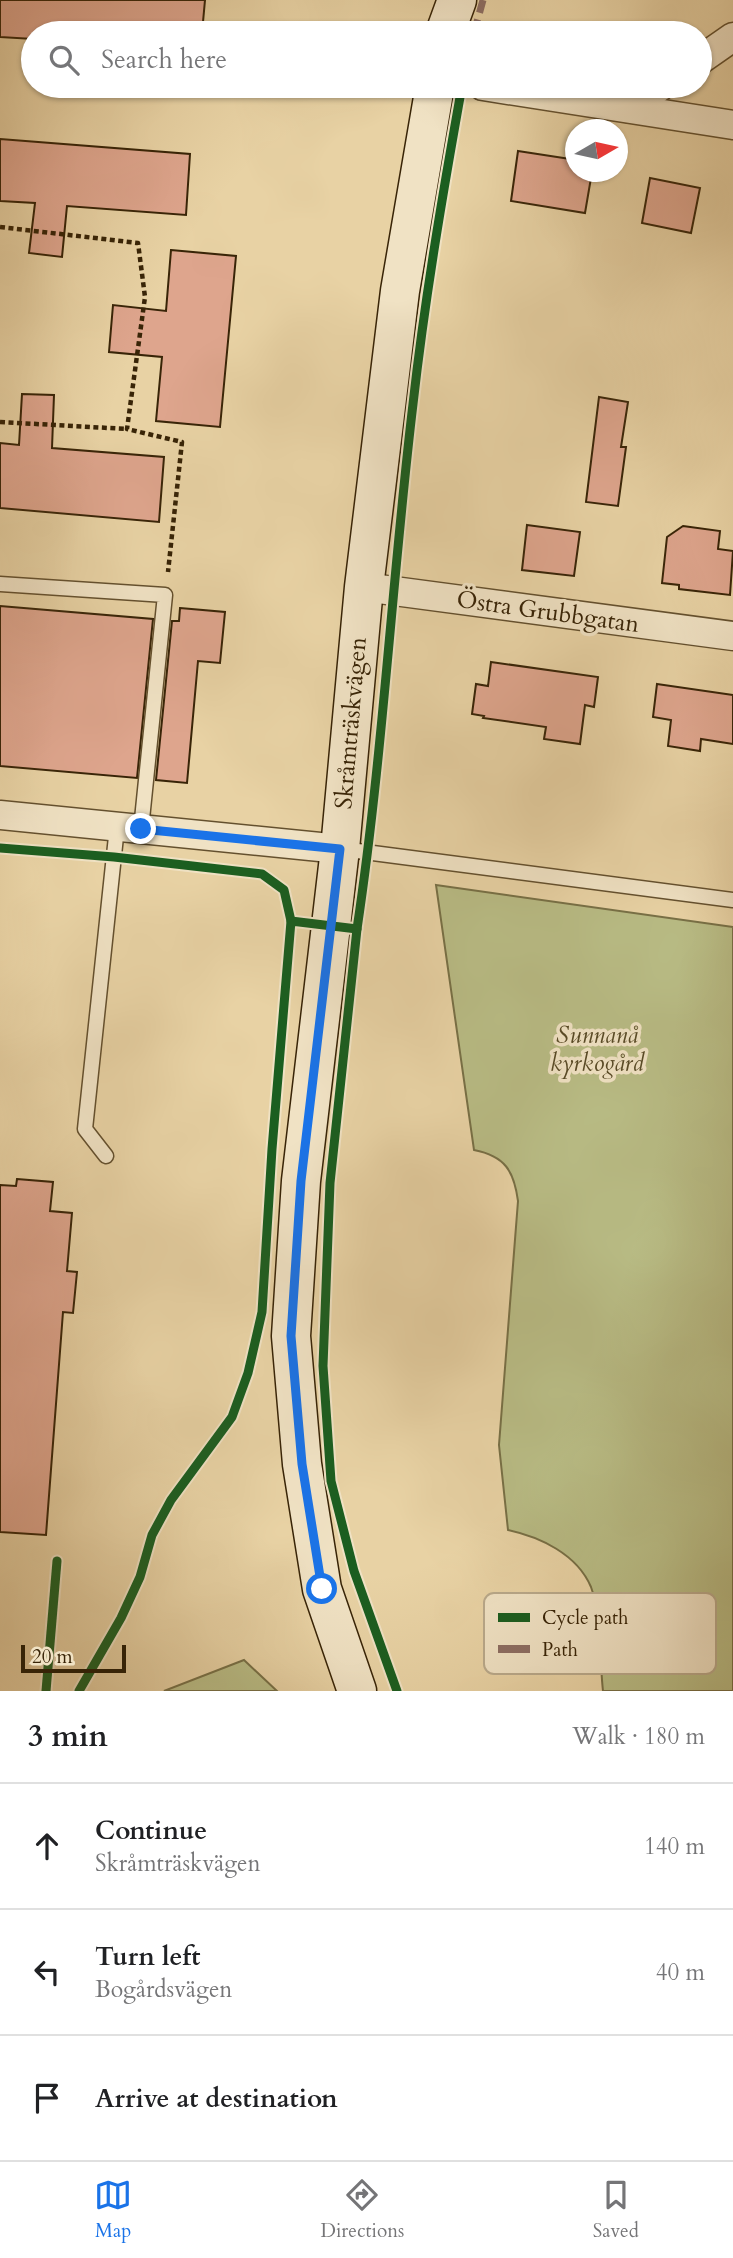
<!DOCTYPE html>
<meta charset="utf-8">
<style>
:root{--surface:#fff;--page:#f2f2f2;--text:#202124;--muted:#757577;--line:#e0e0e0;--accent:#1a73e8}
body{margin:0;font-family:Cardo,serif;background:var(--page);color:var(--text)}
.compass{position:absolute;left:565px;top:119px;width:63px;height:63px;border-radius:50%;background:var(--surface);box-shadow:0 2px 5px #0004;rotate:81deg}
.scale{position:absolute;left:21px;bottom:18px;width:105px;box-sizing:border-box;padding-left:7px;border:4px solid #382407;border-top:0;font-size:19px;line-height:24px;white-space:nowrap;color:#382407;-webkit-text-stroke:5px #f0e2c4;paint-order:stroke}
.stop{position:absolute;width:21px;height:21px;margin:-16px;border:5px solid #1a73e8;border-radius:50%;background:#fff}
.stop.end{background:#1a73e8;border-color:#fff;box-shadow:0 2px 7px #0008}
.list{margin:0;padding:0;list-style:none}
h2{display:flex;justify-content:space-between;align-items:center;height:91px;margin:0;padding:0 28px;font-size:30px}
h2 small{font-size:23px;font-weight:400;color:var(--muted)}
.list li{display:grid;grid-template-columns:46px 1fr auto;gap:21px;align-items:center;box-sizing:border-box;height:126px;padding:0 28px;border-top:2px solid var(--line)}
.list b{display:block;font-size:26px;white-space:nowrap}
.list p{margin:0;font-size:23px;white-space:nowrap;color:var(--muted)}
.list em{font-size:23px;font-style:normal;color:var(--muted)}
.icon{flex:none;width:38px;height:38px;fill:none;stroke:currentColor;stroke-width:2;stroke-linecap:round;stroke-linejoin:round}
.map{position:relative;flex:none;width:733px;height:1691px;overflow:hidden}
.search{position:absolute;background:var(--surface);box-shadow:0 2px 5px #0004;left:21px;right:21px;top:21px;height:77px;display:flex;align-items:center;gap:18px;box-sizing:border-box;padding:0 24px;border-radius:38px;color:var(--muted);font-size:26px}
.sheet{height:469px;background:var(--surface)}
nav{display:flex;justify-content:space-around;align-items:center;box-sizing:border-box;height:98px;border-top:2px solid var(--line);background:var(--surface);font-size:19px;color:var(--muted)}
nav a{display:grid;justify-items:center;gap:4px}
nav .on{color:var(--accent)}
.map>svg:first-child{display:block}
.green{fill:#b8bb84;stroke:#787046;stroke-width:2}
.building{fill:#dea58d;stroke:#382407;stroke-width:2}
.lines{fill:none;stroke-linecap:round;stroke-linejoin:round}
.service-casing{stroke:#64502e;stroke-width:17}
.minor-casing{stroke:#64502e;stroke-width:31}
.secondary-casing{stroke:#382407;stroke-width:41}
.path{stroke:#382407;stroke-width:4.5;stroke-dasharray:5 3.5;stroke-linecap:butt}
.service{stroke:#f0e2c4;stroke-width:14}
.minor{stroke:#f0e2c4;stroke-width:28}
.secondary{stroke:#f0e2c4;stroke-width:38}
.quiet{stroke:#8d6e63;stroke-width:7;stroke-dasharray:14 7;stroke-linecap:butt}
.cycleway-casing{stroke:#f0e2c4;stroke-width:13}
.cycleway{stroke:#1b5e20;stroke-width:9}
.route{stroke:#1a73e8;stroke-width:9}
.labels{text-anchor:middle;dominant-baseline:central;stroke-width:7;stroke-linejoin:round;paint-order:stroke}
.street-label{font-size:24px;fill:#382407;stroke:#f0e2c4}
.park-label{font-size:24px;font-style:italic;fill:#584a26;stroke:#f0e2c4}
.key{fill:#f0e2c4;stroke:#b9a98b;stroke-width:2}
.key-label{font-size:19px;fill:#382407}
</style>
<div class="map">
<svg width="733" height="1691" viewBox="0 0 733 1691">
<rect width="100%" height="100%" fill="#e8d2a4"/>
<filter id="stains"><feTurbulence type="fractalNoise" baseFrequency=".00286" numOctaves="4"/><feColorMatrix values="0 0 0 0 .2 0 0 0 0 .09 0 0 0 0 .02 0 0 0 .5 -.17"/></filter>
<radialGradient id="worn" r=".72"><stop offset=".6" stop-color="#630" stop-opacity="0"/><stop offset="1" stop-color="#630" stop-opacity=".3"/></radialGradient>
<!-- green -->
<g class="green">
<path d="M436 885 733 927V1691H603C600 1665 600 1610 591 1587 577 1554 540 1537 508 1530L499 1445 518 1201C514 1171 505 1156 474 1150Z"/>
<polygon points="244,1660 277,1691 164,1691"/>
</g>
<!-- building -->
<g class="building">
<polygon points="0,0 205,0 202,33 33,33 33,39 0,37"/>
<polygon points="0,139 190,154 186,215 67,206 62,257 29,253 35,203 0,201"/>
<polygon points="518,151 570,159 576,161 576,172 592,172 585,213 511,201"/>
<polygon points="650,178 700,188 691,233 642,223"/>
<polygon points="171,250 236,256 220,427 156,421 162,357 109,352 113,305 166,311"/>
<polygon points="22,394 54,395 52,448 164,457 159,522 0,508 0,443 19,445"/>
<polygon points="599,397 628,402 621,447 626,447 618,506 586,502"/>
<polygon points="527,525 580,532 574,576 522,570"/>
<polygon points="683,526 720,531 718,549 733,551 730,595 679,589 679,585 662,583 667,537"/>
<polygon points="0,606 153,619 137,778 0,766"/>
<polygon points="180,608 225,612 220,663 198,661 187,783 156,780 172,621 179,621"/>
<polygon points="491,662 598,677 594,707 585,705 580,744 544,739 546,727 483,718 484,716 472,714 476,684 488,686"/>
<polygon points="657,684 733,695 733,744 701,739 700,751 668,746 671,720 653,717"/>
<polygon points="17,1179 53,1182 50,1211 72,1213 67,1271 77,1272 73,1313 63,1312 46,1535 0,1532 0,1185 16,1186"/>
</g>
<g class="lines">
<defs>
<g id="service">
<polyline points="0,584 165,595 141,829"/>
<polyline points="342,849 733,900"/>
<polyline points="106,1156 85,1129 117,827"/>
</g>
<g id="minor">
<polyline points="700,60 733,37"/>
<polyline points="483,86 733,125"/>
<polyline points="628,108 661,86"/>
<polyline points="364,587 733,636"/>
<polyline points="0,815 340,849"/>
</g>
<g id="secondary">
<polyline points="445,33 457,0"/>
<polyline points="357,1691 322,1589 302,1464 291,1336 301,1181 340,849 364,587 400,291 435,86"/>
</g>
</defs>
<!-- service casing -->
<use href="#service" class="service-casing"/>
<!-- minor casing -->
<use href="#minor" class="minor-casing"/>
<!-- secondary casing -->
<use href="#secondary" class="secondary-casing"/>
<!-- path -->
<g class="path">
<polyline points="0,227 138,243 145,297 127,429 182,442 168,572"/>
<polyline points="0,422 127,429"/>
</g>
<!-- service -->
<use href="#service" class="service"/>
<!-- minor -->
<use href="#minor" class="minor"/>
<!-- secondary -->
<use href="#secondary" class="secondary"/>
<!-- quiet -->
<polyline class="quiet" points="474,33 483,0"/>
<defs>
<g id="cycleway">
<polyline points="0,848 114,857 262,874 284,890 291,921"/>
<path d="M357 929C383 755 392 579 413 404 425 297 443 192 462 86"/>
<polyline points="46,1691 57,1561"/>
<polyline points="79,1691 121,1618 140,1577 152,1535 171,1500 232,1417 248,1373 262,1312 272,1149 291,921 357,929 330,1183 323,1366 331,1481 354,1571 397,1691"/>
</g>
</defs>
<!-- cycleway casing -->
<use href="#cycleway" class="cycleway-casing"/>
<!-- cycleway -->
<use href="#cycleway" class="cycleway"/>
</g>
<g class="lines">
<!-- route -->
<polyline class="route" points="141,829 340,849 301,1181 291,1336 302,1464 322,1589"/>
</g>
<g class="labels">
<!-- street labels -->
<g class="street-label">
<text transform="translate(548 612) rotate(8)">Östra Grubbgatan</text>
<text transform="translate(351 723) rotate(-85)">Skråmträskvägen</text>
</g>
<!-- park labels -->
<g class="park-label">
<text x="597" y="1035">Sunnanå<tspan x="597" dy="28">kyrkogård</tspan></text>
</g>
</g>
<!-- legend -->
<rect x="484" y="1593" width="232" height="81" rx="10" class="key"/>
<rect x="498" y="1613" width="32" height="9" fill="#1b5e20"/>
<rect x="498" y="1645" width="32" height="8" fill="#8d6e63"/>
<g class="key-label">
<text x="542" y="1624">Cycle path</text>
<text x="542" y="1656">Path</text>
</g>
<rect width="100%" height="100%" filter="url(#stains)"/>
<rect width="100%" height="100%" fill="url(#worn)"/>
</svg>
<svg class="compass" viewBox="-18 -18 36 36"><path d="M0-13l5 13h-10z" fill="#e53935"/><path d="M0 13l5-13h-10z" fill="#757577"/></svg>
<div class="scale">20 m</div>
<div class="stop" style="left:322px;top:1589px"></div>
<div class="stop end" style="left:141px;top:829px"></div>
<div class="search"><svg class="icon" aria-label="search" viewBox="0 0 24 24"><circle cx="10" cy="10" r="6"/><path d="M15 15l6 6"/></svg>Search here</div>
</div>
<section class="sheet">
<h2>3 min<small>Walk · 180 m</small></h2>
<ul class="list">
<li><svg class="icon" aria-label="ahead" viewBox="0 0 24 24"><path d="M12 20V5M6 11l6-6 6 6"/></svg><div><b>Continue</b><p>Skråmträskvägen</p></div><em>140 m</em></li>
<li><svg class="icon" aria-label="left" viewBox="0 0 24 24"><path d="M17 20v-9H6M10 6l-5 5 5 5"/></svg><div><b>Turn left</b><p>Bogårdsvägen</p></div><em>40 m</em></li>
<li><svg class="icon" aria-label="arrive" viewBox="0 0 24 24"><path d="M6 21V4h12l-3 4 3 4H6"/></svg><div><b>Arrive at destination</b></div></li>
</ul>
</section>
<nav>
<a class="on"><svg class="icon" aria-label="map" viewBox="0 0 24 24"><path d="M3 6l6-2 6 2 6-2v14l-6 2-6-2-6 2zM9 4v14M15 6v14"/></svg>Map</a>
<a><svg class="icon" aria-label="directions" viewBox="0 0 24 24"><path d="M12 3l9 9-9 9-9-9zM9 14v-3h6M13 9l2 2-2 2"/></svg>Directions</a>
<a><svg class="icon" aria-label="saved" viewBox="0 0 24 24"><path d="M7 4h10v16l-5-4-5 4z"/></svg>Saved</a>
</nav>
